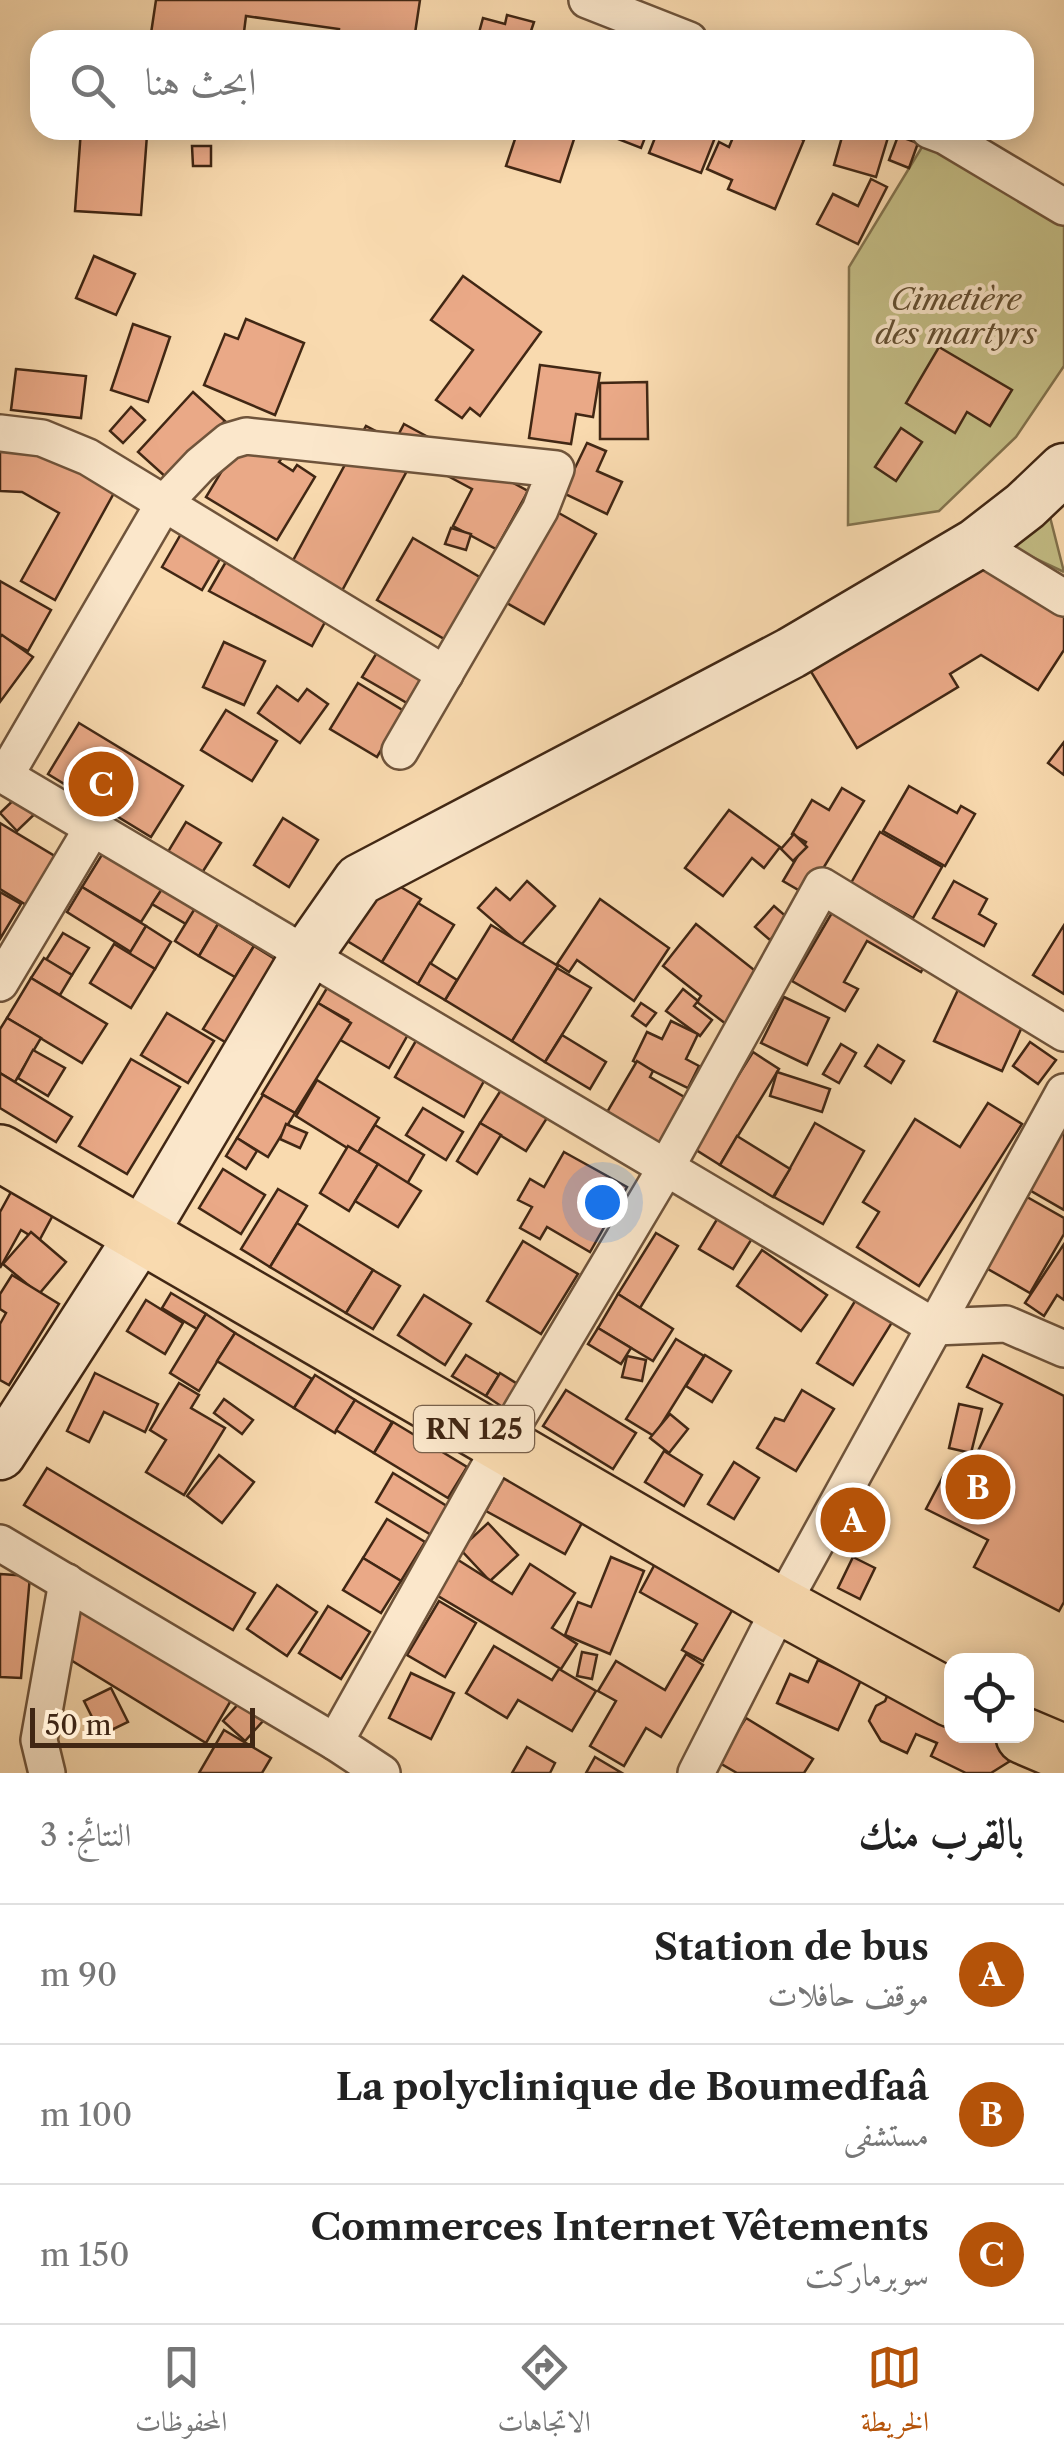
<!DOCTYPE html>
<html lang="ar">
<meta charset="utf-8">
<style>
:root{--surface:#fff;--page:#f2f2f2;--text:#222;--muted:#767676;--line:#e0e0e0;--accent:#b45309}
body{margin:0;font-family:"Libre Caslon Text",Amiri,serif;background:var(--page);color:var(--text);direction:rtl}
.controls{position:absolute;right:30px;bottom:30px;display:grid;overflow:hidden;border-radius:20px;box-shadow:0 5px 25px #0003}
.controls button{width:90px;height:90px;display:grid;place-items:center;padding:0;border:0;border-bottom:2px solid var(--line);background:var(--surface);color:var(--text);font:50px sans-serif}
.scale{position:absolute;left:30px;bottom:25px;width:225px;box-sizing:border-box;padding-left:10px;border:5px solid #412714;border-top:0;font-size:28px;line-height:35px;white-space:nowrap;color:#412714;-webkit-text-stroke:8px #fbe7cb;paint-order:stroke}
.you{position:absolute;left:602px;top:1202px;width:35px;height:35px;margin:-25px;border:8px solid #fff;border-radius:50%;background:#1a73e8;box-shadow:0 0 0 15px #1a73e833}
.badge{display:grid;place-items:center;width:65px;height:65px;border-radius:50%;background:var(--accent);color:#fff;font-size:32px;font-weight:700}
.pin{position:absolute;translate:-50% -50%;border:5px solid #fff;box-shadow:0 2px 10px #0006}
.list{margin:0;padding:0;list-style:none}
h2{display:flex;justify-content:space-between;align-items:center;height:130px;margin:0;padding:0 40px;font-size:42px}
h2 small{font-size:32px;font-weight:400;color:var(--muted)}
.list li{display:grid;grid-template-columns:65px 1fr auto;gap:30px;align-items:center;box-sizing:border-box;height:140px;padding:0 40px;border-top:2px solid var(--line)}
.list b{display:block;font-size:38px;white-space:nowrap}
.list p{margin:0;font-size:32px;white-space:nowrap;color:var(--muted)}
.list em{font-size:32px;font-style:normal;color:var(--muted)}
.icon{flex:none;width:55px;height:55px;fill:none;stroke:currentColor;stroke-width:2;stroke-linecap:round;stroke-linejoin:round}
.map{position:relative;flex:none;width:1064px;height:1773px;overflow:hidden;direction:ltr}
.search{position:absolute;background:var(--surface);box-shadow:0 5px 25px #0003;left:30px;right:30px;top:30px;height:110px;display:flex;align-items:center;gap:25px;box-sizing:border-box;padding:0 35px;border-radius:30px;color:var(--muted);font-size:38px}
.sheet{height:550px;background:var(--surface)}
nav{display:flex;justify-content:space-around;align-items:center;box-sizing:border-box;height:140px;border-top:2px solid var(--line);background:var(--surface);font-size:28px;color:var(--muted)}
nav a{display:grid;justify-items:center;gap:5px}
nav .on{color:var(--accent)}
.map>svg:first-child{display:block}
.green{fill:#c4be86;stroke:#82724d;stroke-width:2.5}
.building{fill:#eaa987;stroke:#412714;stroke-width:2.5}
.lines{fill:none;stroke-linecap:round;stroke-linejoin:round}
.street-casing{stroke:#6f543b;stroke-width:40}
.secondary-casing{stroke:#412714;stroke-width:55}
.primary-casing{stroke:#412714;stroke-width:60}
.street{stroke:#fbe7cb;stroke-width:35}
.secondary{stroke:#fbe7cb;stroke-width:50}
.primary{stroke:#f9daaf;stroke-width:55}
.labels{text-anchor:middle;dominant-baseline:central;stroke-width:8;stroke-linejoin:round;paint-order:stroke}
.shield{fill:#fbe7cb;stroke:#79614b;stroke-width:2.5}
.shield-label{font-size:28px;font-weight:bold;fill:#412714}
.park-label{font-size:30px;font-style:italic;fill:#624d30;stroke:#fbe7cb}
</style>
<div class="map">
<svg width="1064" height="1773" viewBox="0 0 1064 1773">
<rect width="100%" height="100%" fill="#f9daaf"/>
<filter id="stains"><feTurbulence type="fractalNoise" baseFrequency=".002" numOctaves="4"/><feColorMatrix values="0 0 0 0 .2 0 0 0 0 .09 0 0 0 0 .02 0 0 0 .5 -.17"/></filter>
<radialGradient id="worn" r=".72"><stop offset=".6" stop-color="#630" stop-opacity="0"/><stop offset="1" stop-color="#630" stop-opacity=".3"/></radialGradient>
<!-- green -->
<g class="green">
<polygon points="922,147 950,155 1064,224 1064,366 1016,437 939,511 848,525 849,267"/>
<polygon points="1049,513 1064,572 1009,546"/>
</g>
<!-- building -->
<g class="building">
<polygon points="156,0 420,0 414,40 338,40 339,29 246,16 243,40 150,40"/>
<polygon points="507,15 534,22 528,40 477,40 483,18 505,24"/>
<polygon points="81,130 147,135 141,215 75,211"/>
<polygon points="518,130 577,130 560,182 506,166"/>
<polygon points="595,130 648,130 641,148"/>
<polygon points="658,130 718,130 701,173 649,153"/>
<polygon points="736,130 781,130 804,140 775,209 728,189 732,180 707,169 719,142 729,147"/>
<polygon points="844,130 876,130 889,134 876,177 834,165"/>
<polygon points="898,136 918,143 909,168 889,160"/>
<polygon points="192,146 211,146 211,166 193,166"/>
<polygon points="871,179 887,187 858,244 817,224 833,194 858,206"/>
<polygon points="94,256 135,274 116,315 76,298"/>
<polygon points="463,276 541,332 480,416 470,408 462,418 436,400 473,350 431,320"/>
<polygon points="246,319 304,343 275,415 204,385 225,334 238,339"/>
<polygon points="133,324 170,337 148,402 111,390"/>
<polygon points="939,347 1012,390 990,426 967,412 955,433 906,403"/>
<polygon points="540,365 600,373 593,417 576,414 571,444 529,438"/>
<polygon points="16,369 86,376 81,418 11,410"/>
<polygon points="647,382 648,439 600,439 600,383"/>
<polygon points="193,392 225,421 168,479 138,452"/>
<polygon points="131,407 145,420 123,443 110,431"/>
<polygon points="404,424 528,491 496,549 453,526 472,489 414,458 312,646 209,591 231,553 291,564 366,426 395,441"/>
<polygon points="249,426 288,450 279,462 293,471 297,465 315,477 277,540 206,497"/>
<polygon points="901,428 922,442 896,481 875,467"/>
<polygon points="587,443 606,451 597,471 622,482 607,514 563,493"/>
<polygon points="0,446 45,451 114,493 55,600 21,581 59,513 22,492 0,491"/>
<polygon points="557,512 596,534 544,624 505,602"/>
<polygon points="193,513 224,552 202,590 162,567"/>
<polygon points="451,528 471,534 466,550 445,544"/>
<polygon points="413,538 483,579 446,640 377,600"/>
<polygon points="976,562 1064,616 1064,650 1038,690 981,655 950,674 958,687 857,748 807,665"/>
<polygon points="0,581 51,610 28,651 0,635"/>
<polygon points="2,635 33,657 0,702 0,637"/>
<polygon points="384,641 428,667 407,703 362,677"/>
<polygon points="224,642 265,661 244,705 203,687"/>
<polygon points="358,683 404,711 377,757 330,729"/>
<polygon points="277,686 298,701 307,689 328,704 300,743 258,713"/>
<polygon points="226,710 277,741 252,781 201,750"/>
<polygon points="79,723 183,786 151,837 48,774"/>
<polygon points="1064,742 1064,775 1048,763"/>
<polygon points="909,786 957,813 961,806 975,814 945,866 883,831"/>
<polygon points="842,788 864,801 807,895 783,881 806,842 792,834 812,800 829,810"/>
<polygon points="25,789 42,807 17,831 0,813"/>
<polygon points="729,810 780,847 764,868 752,858 723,896 685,868"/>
<polygon points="283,818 318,840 289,887 254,865"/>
<polygon points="186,822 221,843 200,876 166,855"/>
<polygon points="0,823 58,858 28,906 0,889"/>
<polygon points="880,832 942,867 913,918 851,883"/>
<polygon points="794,834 807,847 793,861 781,849"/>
<polygon points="103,853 162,889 141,922 82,887"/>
<polygon points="382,876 421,899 382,962 344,939"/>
<polygon points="527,881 555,906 521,945 478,908 496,888 510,900"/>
<polygon points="954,881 987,899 979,914 996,924 984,946 933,918"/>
<polygon points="82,887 146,926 131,952 67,912"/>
<polygon points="162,889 195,910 186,924 152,904"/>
<polygon points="0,892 21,904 0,939"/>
<polygon points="600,899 669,948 634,1001 577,960 569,972 557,964"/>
<polygon points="840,899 932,952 921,972 867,941 844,982 858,989 845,1011 792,981"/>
<polygon points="418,903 454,925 418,984 382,962"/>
<polygon points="197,905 221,919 199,956 175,941"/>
<polygon points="774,906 789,919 770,940 755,927"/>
<polygon points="218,924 254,946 235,977 199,956"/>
<polygon points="696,924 763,977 726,1024 697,1002 701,996 663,966"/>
<polygon points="491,925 558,966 512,1041 445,1000"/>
<polygon points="1064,925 1064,994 1033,975"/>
<polygon points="146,926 171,942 155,969 129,954"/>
<polygon points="63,933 89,948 72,975 46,960"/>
<polygon points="114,944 155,969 131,1008 90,983"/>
<polygon points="254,946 283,964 232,1046 203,1029"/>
<polygon points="44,958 72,975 60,995 31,978"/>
<polygon points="430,963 457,980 445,1000 418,984"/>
<polygon points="557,968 591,988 545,1062 512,1041"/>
<polygon points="964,977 1031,1007 1002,1071 934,1041"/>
<polygon points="31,978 107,1024 82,1063 7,1018"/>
<polygon points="333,978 414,1024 389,1068 337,1038 348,1020 318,1003"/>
<polygon points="683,989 698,1001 694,1006 712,1020 700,1036 666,1011"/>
<polygon points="784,997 829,1018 807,1065 761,1043"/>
<polygon points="318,1003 351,1023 295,1113 262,1094"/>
<polygon points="641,1003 656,1013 646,1026 632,1016"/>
<polygon points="167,1013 214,1041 188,1083 141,1055"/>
<polygon points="7,1018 41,1038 15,1082 0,1073 0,1029"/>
<polygon points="671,1021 698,1034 686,1059 699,1066 688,1088 633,1061 647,1032 662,1039"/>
<polygon points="421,1032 489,1072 464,1117 395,1077"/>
<polygon points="562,1035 606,1062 590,1089 545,1062"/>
<polygon points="1030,1042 1056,1060 1038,1084 1013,1066"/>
<polygon points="841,1044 856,1053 839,1083 823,1074"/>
<polygon points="878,1045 904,1061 891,1083 865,1066"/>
<polygon points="33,1050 65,1068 48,1096 18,1078"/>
<polygon points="753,1052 779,1069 720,1165 693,1148"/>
<polygon points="131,1059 180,1087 127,1174 79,1146"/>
<polygon points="637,1061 653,1071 650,1077 686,1098 656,1150 603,1119"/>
<polygon points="777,1072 830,1089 822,1112 770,1096"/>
<polygon points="0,1073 72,1117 56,1142 0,1108"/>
<polygon points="317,1080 379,1118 357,1154 296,1116"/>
<polygon points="501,1090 547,1118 526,1151 480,1123"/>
<polygon points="263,1095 295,1113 268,1157 237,1138"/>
<polygon points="988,1103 1022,1124 919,1286 857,1247 879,1212 863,1202 915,1119 960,1147"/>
<polygon points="423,1108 463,1132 446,1160 406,1135"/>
<polygon points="480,1123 501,1135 477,1174 457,1161"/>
<polygon points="815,1123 864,1151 823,1224 774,1197"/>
<polygon points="286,1124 307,1133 300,1148 280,1139"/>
<polygon points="375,1125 424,1155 407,1184 357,1154"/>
<polygon points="1064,1126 1064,1210 1026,1188"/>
<polygon points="737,1136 790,1169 773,1197 720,1165"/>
<polygon points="237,1138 257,1151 246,1169 226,1156"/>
<polygon points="348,1146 378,1164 349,1211 320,1193"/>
<polygon points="564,1152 627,1187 590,1252 547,1227 540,1239 520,1228 532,1207 518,1200 530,1179 544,1187"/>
<polygon points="378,1164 421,1191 398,1227 355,1201"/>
<polygon points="223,1169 265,1195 241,1234 199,1208"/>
<polygon points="278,1189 307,1206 270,1267 241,1249"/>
<polygon points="11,1192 53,1215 39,1241 21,1230 0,1268 0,1212"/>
<polygon points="1020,1193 1064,1218 1064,1234 1030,1293 979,1264"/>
<polygon points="719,1216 753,1237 733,1269 699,1249"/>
<polygon points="297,1223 373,1270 346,1313 270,1267"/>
<polygon points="31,1232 66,1262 39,1294 3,1264"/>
<polygon points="656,1233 678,1246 640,1308 618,1294"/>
<polygon points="523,1241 578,1274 541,1334 487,1301"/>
<polygon points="1064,1244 1064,1300 1057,1295 1044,1316 1025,1303"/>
<polygon points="762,1250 827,1295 801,1331 737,1286"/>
<polygon points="373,1270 400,1286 373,1329 346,1313"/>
<polygon points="12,1275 59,1304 9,1385 0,1380 0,1324 6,1313 0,1309 0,1294"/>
<polygon points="171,1293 206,1314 197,1329 162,1308"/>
<polygon points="860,1293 896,1316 853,1385 817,1363"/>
<polygon points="618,1294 673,1329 653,1361 598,1328"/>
<polygon points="424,1295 471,1324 445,1365 398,1335"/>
<polygon points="146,1300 183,1323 165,1354 127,1331"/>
<polygon points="206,1314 235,1333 199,1391 170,1373"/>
<polygon points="598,1328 631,1348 621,1364 588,1344"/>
<polygon points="235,1333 312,1379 294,1408 217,1361"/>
<polygon points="676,1339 704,1356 654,1436 626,1419"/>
<polygon points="466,1355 499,1375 486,1396 452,1376"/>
<polygon points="705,1355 731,1371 712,1402 686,1386"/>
<polygon points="983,1355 1064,1396 1064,1602 1059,1611 974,1567 988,1540 926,1509 948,1467 965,1476 1002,1404 967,1387"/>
<polygon points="627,1356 646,1360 642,1381 622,1377"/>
<polygon points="95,1373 158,1404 145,1432 104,1412 89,1442 67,1431"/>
<polygon points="500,1373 519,1385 504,1408 486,1396"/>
<polygon points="315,1375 355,1400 335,1433 294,1408"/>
<polygon points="179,1383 199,1395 191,1408 225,1428 184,1495 146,1472 166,1440 150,1430"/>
<polygon points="566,1390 636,1433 613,1469 543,1426"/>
<polygon points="802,1390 834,1409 796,1471 757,1448 775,1418 784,1421"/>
<polygon points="224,1399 253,1420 242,1434 214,1413"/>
<polygon points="355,1400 392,1422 374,1453 336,1430"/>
<polygon points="959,1404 982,1409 971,1453 949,1448"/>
<polygon points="670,1414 688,1429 669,1453 650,1438"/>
<polygon points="393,1422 467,1467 448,1498 374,1453"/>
<polygon points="664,1451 702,1475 684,1506 645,1482"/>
<polygon points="219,1455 254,1482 222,1523 187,1496"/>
<polygon points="734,1462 759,1478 734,1519 708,1504"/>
<polygon points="47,1468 255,1593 233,1630 24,1505"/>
<polygon points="507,1472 589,1510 565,1554 486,1511"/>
<polygon points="393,1473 450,1508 433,1536 376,1502"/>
<polygon points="387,1519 425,1542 401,1581 363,1558"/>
<polygon points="488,1523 518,1555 490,1581 460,1549"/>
<polygon points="611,1557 644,1571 610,1654 565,1635 578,1602 591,1607"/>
<polygon points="853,1557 875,1568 860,1599 838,1588"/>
<polygon points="363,1558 401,1581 381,1613 343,1590"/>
<polygon points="455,1558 512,1594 530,1564 575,1593 552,1628 577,1644 561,1669 433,1593"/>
<polygon points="656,1562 734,1607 703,1661 682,1650 697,1624 640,1592"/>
<polygon points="0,1574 30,1576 21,1678 0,1677"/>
<polygon points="277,1585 317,1612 287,1656 247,1629"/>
<polygon points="439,1601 476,1623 445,1677 407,1655"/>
<polygon points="82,1606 233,1697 206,1743 61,1654"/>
<polygon points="328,1606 370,1632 341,1679 299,1653"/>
<polygon points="494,1646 552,1680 559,1669 596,1691 572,1731 518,1700 507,1718 466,1693"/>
<polygon points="582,1652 597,1655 592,1679 577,1676"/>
<polygon points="686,1654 703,1665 661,1737 646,1728 624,1766 590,1746 616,1701 598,1691 616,1661 665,1690"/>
<polygon points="818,1660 861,1680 838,1730 777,1703 790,1674 808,1682"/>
<polygon points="411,1673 454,1693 431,1739 389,1718"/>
<polygon points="894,1680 952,1700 952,1736 1023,1736 1042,1773 1036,1773 1023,1753 991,1773 966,1773 931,1756 937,1743 916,1734 907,1753 881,1741 869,1721 876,1706 885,1701"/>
<polygon points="111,1688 128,1722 101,1735 84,1701"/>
<polygon points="241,1701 263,1721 245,1741 223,1721"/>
<polygon points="746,1718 813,1759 804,1773 737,1773 718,1762"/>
<polygon points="224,1730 271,1758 262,1773 199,1773"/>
<polygon points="527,1747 555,1763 550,1773 512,1773"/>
<polygon points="595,1757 622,1773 586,1773"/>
</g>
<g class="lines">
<defs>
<g id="street">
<polyline points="587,0 689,40"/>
<polyline points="929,130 945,136 1064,207"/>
<polyline points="0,433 42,438 88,457 445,674"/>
<polyline points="976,544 1064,598"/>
<polyline points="0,773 935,1327 1006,1324 1064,1349"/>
<polyline points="5,776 164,503 200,465 229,441 246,436 556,469 540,510 400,751"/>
<polyline points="0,983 93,827"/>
<polyline points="0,1543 335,1742 382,1773"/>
<polyline points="335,1742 502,1444 667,1166 822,886 1064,1033"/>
<polyline points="47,1773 39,1740 67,1582"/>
<polyline points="696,1773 781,1606 1064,1092"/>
</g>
<polyline id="secondary" points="0,1454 141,1235 308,953 359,880 791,653 976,544 1025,506 1064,469"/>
<g id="primary">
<polyline points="0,1153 781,1606 952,1699"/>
<polyline points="1024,1736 1064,1753"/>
</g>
</defs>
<!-- street casing -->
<use href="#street" class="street-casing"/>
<!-- secondary casing -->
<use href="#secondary" class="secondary-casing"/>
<!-- primary casing -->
<use href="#primary" class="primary-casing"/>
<!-- street -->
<use href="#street" class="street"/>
<!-- secondary -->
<use href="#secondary" class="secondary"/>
<!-- primary -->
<use href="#primary" class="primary"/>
</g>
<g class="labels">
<!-- shield labels -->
<rect class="shield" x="414" y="1406" width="120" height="46" rx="8"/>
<g class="shield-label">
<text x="474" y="1429">RN 125</text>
</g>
<!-- park labels -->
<g class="park-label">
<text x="956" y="299">Cimetière<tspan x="956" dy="34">des martyrs</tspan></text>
</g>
</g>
<rect width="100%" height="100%" filter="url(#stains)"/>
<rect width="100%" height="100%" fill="url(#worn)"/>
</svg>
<div class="controls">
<button><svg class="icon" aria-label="locate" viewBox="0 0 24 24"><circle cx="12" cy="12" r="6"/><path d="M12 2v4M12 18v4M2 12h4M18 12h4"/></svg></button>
</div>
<div class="scale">50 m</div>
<div class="you"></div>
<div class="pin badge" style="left:853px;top:1520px">A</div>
<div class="pin badge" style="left:978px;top:1487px">B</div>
<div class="pin badge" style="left:101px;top:784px">C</div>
<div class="search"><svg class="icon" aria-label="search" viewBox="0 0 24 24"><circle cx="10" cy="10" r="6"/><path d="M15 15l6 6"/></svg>ابحث هنا</div>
</div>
<section class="sheet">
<h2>بالقرب منك<small>النتائج: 3</small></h2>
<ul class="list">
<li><span class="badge">A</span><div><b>Station de bus</b><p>موقف حافلات</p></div><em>90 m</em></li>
<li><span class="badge">B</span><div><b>La polyclinique de Boumedfaâ</b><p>مستشفى</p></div><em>100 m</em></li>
<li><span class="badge">C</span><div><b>Commerces Internet Vêtements</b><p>سوبرماركت</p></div><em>150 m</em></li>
</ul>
</section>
<nav>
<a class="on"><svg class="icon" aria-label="map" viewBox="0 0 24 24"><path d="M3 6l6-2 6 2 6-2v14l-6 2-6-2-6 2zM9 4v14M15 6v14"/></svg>الخريطة</a>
<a><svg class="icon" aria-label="directions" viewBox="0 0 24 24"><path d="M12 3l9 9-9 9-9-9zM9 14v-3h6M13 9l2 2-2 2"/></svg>الاتجاهات</a>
<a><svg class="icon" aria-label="saved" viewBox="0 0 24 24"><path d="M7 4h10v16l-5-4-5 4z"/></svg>المحفوظات</a>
</nav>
